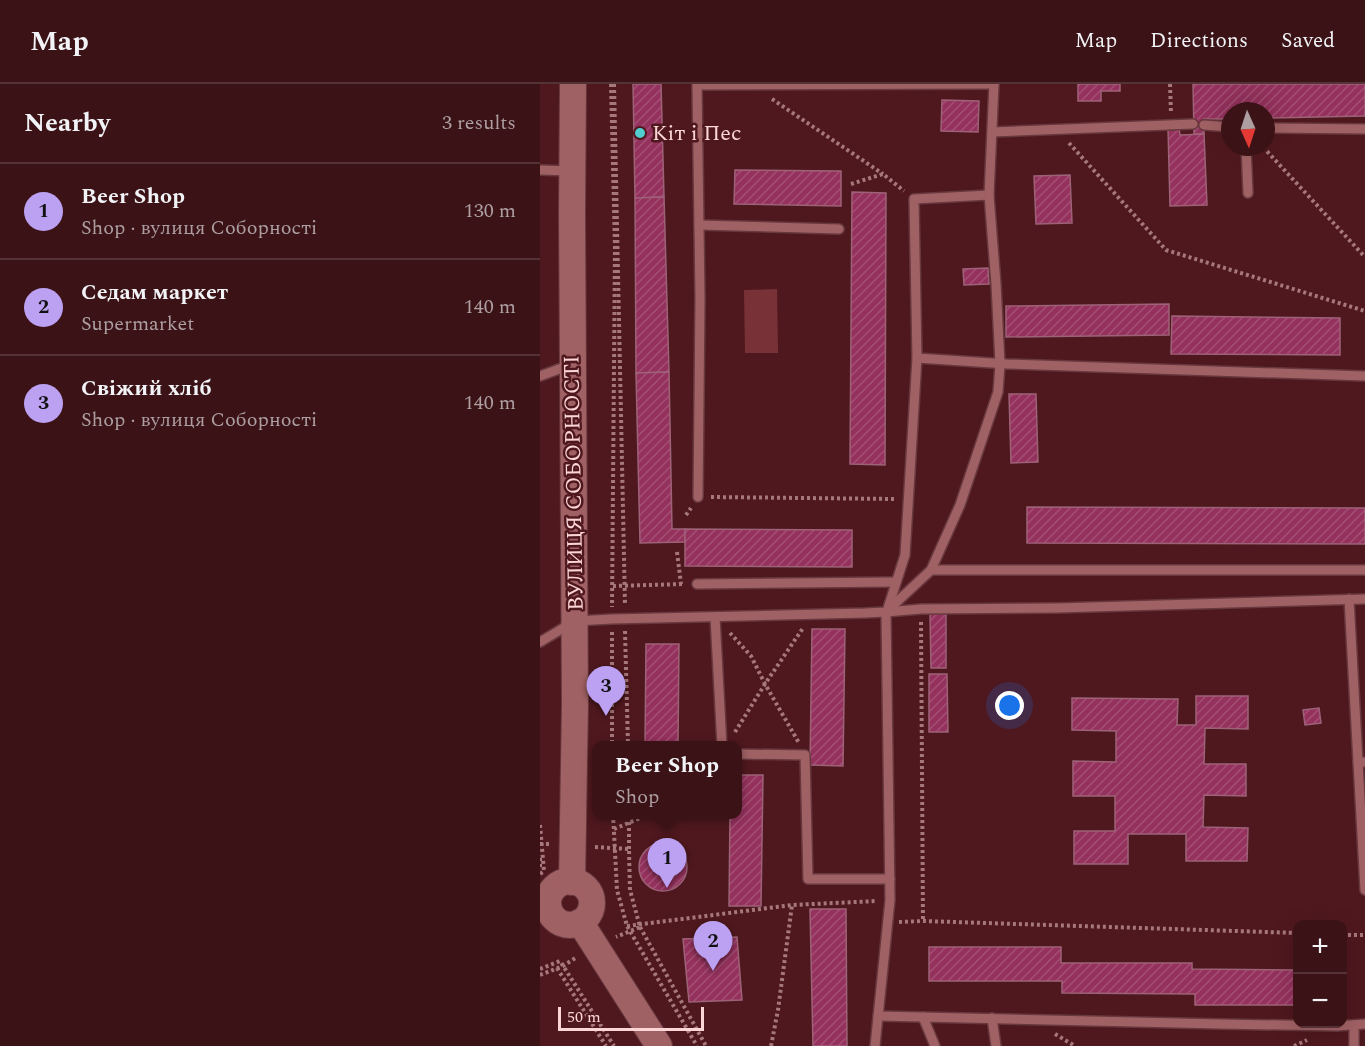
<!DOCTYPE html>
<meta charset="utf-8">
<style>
:root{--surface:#3b1216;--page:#462023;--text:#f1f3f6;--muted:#ac9ea1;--line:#543235;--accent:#bca0f2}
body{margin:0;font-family:Spectral,serif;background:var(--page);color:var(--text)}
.controls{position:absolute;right:18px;bottom:18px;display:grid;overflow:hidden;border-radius:12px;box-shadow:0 6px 24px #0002}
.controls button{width:54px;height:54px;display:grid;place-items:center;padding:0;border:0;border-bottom:2px solid var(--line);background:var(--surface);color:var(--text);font:30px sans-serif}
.compass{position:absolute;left:681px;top:18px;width:54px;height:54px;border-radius:50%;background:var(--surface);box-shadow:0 6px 24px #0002;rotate:177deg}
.scale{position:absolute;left:18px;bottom:15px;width:146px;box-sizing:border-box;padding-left:6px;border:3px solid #fcd6d7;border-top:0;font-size:16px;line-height:21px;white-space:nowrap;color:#fcd6d7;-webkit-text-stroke:4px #4f181e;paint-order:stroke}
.you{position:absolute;left:470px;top:622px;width:21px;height:21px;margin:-15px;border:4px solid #fff;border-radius:50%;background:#1a73e8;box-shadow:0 0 0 9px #1a73e833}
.badge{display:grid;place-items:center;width:39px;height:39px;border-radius:50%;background:var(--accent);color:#111;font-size:20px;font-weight:700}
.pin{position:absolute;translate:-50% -50px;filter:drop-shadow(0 2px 3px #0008)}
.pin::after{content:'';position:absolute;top:32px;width:21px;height:18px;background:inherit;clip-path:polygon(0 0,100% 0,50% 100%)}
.popup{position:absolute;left:52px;top:657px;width:150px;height:78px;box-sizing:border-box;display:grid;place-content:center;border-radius:12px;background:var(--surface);filter:drop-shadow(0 2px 4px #0005);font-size:20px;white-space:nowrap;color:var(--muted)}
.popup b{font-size:22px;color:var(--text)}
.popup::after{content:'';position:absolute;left:50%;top:100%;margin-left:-12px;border:12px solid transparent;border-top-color:var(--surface)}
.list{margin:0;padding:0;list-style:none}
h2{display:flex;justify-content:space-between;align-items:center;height:78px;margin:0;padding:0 24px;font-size:26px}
h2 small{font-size:20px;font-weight:400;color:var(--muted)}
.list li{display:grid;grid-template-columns:39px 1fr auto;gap:18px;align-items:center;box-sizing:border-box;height:96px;padding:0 24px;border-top:2px solid var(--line)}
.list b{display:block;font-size:22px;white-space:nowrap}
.list p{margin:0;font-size:20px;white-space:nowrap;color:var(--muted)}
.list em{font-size:20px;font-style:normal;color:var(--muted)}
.map{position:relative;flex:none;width:825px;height:962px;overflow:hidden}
header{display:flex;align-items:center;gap:36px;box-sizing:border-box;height:84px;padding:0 30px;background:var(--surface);border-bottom:2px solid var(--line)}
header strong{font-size:28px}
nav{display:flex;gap:33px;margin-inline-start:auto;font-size:21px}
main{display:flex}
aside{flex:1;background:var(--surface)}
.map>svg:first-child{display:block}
.green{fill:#793138}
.building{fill:url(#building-hatch);stroke:#9e6278;stroke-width:1.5}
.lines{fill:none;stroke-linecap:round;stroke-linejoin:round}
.lane-casing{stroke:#67383e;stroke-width:12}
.secondary-casing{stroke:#67383e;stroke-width:28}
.path{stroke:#a6787b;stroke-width:4;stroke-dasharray:3 3;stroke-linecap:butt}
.lane{stroke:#a06164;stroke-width:9}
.secondary{stroke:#a06164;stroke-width:26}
.poi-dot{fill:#52cdcf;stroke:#4f181e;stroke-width:2}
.labels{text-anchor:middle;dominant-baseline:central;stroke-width:5;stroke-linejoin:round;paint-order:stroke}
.poi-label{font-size:22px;fill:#fcd6d7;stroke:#4f181e;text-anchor:start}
.street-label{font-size:22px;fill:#fcd6d7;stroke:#4f181e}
</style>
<header>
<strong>Map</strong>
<nav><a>Map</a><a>Directions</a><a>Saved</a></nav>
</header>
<main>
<aside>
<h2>Nearby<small>3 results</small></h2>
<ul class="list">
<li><span class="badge">1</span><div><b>Beer Shop</b><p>Shop · вулиця Соборності</p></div><em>130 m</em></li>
<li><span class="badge">2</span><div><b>Седам маркет</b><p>Supermarket</p></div><em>140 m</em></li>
<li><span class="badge">3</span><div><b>Свіжий хліб</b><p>Shop · вулиця Соборності</p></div><em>140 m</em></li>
</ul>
</aside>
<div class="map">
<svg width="825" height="962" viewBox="0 0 825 962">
<defs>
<pattern id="building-hatch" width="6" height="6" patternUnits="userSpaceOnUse" patternTransform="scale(1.5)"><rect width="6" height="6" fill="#94315d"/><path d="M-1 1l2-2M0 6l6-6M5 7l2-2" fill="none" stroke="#a44e74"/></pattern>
</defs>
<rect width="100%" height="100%" fill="#4f181e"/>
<!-- green -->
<polygon class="green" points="237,205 238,269 205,269 204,206"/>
<!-- building -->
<g class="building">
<polygon points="93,0 121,0 124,113 95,114"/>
<polygon points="538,0 580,0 580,7 561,7 561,17 538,17"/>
<polygon points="653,0 825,0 825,32 726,34 726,27 690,27 690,35 664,35 664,50 654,50"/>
<polygon points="402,16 439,17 438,48 401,47"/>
<polygon points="628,44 639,44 640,51 664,50 667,121 630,122"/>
<polygon points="195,86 301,87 301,122 194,120"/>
<polygon points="530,91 532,139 496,140 494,92"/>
<polygon points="312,108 346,109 345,381 310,380"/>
<polygon points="124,113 129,288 96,289 95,114"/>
<polygon points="448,184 449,200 424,201 423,185"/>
<polygon points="629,220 629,251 466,253 466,222"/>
<polygon points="632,232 800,234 800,271 631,270"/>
<polygon points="129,288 132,445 145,445 145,458 100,459 96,289"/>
<polygon points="469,310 496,310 498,378 471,379"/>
<polygon points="487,423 825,424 825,460 487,459"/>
<polygon points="145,445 312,446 312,483 145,482"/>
<polygon points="390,530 406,530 406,584 391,584"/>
<polygon points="272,545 305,545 303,682 270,681"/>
<polygon points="106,560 139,560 138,662 105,662"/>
<polygon points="389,590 407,590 408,648 389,648"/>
<polygon points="656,612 708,612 708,645 665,644 664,680 706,680 706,712 664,711 663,743 708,744 707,777 646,777 646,750 588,750 588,780 534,780 534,747 575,747 575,712 533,712 533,677 576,678 576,647 532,646 532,614 638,615 637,641 656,641"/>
<polygon points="779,624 781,639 765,641 763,626"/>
<polygon points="198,691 223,691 221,822 189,822 190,730 198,730"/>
<circle cx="123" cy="783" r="24"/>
<polygon points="270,825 306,825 307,962 273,962"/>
<polygon points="197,853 202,916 149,918 143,855"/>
<polygon points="389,863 521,863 521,879 652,879 652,885 758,886 758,921 655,921 655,910 522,909 522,897 389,897"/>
</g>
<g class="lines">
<defs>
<g id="lane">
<polyline points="664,41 690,43"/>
<polyline points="726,44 825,45"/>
<polyline points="452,48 653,40"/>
<polyline points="706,63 708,109"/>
<polyline points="0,86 30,87"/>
<polyline points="159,141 299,145"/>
<polyline points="377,274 467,280 825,292"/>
<polyline points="0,292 30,281"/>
<polyline points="158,413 160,215 157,1 454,0"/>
<polyline points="391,486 825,486"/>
<polyline points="157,500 356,498"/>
<polyline points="809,515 818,678 825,678"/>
<polyline points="348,524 365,471 377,274 374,115 449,111"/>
<polyline points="175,533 182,662"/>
<polyline points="0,558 35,537 72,535 325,529 346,528 391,486 420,421 458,308 460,280 456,200 449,111 454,0"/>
<polyline points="198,670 265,671 268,795 350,795"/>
<polyline points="818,678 825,806"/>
<polyline points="338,932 680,940 797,942 825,940"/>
<polyline points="383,933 395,962"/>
<polyline points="452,934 456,962"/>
<polyline points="335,962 350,816 346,528 381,525 517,524 825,515"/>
<polyline points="814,962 814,941"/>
</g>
<g id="secondary">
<circle cx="30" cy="819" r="22"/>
<polyline points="32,798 35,620 32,129 33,0"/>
<polyline points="40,838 119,962"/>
</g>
</defs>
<!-- lane casing -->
<use href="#lane" class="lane-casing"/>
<!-- secondary casing -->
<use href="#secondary" class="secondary-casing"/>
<!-- path -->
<g class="path">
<polyline points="71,0 75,163 72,523"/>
<polyline points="74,0 85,521"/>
<polyline points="630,0 631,29"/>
<polyline points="232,15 343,90"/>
<polyline points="529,59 626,166 825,227"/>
<polyline points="723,63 825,173"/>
<polyline points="311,100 343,90 364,107"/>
<polyline points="171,413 355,415"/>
<polyline points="146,431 151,424"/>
<polyline points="137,468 141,500"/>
<polyline points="73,502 144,500"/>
<polyline points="381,538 383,837"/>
<polyline points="85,547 88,662"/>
<polyline points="72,548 72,662"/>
<polyline points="190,549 211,572 225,600 259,659"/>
<polyline points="195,648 225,600 263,544"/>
<polyline points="73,730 77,806 87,842 157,962"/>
<polyline points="0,741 4,787 0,790"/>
<polyline points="74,745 110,730"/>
<polyline points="0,760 11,760"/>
<polyline points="55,763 89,765 90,806 100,843 76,853"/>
<polyline points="89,765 89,730"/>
<polyline points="0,774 0,786"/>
<polyline points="359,838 383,837 758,849"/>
<polyline points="87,842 252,821 337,817"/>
<polyline points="100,843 166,962"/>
<polyline points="802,851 825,851"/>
<polyline points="17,884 66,962"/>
<polyline points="0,885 20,877 74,962"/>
<polyline points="0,891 23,882 37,873"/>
<polyline points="515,950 535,962"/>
<polyline points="231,962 238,926 252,821"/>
<polyline points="754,962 767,956"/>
</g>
<!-- lane -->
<use href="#lane" class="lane"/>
<!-- secondary -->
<use href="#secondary" class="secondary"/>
</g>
<!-- markers -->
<circle class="poi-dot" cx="100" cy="49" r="6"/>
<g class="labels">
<!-- poi labels -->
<g class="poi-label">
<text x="112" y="49">Кіт і Пес</text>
</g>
<!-- street labels -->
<g class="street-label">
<text transform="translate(34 399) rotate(-91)">ВУЛИЦЯ СОБОРНОСТІ</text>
</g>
</g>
</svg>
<div class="controls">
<button>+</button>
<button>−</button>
</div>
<svg class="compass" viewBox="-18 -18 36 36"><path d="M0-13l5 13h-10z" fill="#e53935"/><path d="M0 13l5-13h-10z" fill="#ac9ea1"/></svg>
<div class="scale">50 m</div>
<div class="you"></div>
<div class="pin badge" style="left:127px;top:804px">1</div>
<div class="popup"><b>Beer Shop</b>Shop</div>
<div class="pin badge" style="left:173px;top:887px">2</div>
<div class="pin badge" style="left:66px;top:632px">3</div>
</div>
</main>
